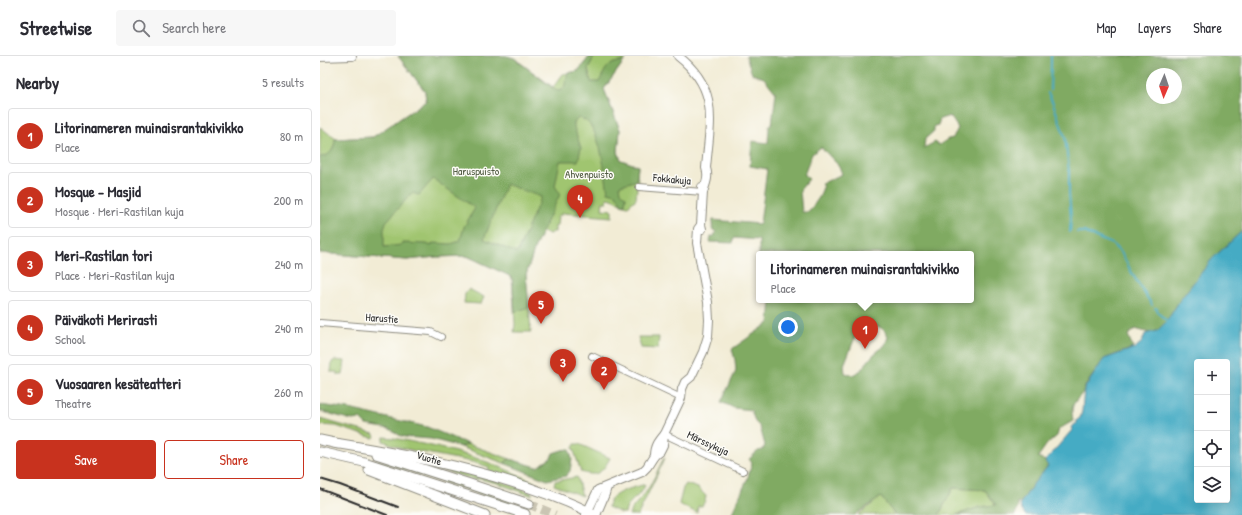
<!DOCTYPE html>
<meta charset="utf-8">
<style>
:root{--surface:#fff;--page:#f7f7f7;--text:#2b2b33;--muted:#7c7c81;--line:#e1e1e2;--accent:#c8321e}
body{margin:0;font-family:"Patrick Hand",sans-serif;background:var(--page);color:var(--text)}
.controls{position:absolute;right:12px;bottom:12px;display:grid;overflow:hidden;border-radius:4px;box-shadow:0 4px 16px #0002}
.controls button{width:36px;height:36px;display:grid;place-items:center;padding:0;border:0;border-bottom:1px solid var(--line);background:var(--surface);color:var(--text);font:20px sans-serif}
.compass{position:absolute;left:826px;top:12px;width:36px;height:36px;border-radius:50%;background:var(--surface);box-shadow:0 4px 16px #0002;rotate:182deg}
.you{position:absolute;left:468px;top:271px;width:14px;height:14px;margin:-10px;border:3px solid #fff;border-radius:50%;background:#1a73e8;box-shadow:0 0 0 6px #1a73e833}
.badge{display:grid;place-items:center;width:26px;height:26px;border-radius:50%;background:var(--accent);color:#fff;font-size:13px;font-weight:700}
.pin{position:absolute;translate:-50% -33px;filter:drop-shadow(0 1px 2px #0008)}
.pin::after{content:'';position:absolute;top:21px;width:14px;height:12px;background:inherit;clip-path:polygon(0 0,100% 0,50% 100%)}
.popup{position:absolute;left:436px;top:195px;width:218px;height:52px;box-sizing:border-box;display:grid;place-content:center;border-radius:4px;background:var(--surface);filter:drop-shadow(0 1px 3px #0005);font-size:13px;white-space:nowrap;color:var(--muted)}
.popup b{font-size:15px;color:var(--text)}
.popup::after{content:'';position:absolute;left:50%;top:100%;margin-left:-8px;border:8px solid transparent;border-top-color:var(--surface)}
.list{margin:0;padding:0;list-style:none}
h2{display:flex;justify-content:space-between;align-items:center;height:52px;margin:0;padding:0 16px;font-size:17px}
h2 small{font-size:13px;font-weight:400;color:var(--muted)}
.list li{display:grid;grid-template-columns:26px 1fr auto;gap:12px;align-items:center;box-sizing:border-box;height:56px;margin:0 8px 8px;padding:0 8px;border:1px solid var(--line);border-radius:4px}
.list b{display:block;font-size:15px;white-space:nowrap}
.list p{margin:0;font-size:13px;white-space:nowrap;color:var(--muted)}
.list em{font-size:13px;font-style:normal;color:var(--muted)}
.actions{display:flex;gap:8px;padding:12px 16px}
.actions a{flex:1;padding:9px 0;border:1px solid var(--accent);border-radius:4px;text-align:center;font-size:14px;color:var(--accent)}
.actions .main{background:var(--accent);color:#fff}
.icon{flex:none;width:22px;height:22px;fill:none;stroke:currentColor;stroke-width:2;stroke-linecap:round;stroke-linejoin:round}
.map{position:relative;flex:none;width:922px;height:459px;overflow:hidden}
header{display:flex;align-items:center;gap:24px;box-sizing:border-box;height:56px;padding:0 20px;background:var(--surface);border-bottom:1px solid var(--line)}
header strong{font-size:19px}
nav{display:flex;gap:22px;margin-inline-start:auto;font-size:14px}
.search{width:280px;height:36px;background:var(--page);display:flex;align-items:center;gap:10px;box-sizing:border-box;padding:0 14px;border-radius:4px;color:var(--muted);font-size:15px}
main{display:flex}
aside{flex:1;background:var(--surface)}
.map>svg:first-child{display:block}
.green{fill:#a0c570;stroke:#66784e}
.forest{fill:#80aa62;stroke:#566a46;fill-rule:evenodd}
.water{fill:#45abc4;stroke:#386b78;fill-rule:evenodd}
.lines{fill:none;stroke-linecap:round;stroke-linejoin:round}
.stream{stroke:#45abc4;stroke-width:2}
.primary-tunnel{stroke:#cac5b3;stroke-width:9;stroke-dasharray:9 4.5;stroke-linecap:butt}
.street-casing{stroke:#8e8c80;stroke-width:8}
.secondary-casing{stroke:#8e8c80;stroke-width:10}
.primary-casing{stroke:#8e8c80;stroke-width:11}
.street{stroke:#fff;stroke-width:6}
.secondary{stroke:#fff;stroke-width:8}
.primary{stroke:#fff;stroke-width:9}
.rail{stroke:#2b2b2b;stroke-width:2}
.labels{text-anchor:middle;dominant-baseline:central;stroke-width:3;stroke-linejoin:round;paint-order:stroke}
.park-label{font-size:11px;fill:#4e5940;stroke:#fdfcf7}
.street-label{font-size:11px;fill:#2b2b2b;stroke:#fdfcf7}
</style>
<header>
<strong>Streetwise</strong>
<div class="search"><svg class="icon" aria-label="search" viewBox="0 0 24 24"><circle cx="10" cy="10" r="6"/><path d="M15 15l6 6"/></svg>Search here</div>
<nav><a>Map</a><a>Layers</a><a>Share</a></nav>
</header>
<main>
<aside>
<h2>Nearby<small>5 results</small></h2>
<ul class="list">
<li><span class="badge">1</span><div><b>Litorinameren muinaisrantakivikko</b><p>Place</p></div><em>80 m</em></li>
<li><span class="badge">2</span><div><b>Mosque - Masjid</b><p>Mosque · Meri-Rastilan kuja</p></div><em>200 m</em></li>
<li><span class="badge">3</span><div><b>Meri-Rastilan tori</b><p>Place · Meri-Rastilan kuja</p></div><em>240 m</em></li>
<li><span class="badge">4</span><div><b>Päiväkoti Merirasti</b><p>School</p></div><em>240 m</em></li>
<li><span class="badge">5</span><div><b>Vuosaaren kesäteatteri</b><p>Theatre</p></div><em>260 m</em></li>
</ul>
<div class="actions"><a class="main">Save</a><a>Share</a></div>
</aside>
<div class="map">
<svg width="922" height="459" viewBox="0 0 922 459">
<rect width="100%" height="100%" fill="#fdfcf7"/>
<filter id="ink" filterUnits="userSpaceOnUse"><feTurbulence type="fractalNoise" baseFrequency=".025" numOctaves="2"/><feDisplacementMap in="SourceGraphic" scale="8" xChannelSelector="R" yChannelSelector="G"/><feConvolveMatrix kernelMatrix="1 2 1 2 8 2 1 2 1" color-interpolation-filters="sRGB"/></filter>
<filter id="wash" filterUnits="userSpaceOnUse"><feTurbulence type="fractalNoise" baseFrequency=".012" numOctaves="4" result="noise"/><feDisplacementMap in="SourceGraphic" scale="16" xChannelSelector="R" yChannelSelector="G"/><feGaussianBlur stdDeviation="0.9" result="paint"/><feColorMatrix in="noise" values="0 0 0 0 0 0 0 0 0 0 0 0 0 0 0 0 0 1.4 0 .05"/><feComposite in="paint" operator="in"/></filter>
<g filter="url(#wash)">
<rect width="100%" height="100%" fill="#f2ecd5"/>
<!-- green -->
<g class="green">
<path d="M78 0H186L194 2 233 31 243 18 258 15 270 0H308L284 33 300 74 298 96 301 104 318 110 317 121 318 122 316 143 308 150C298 148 297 143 287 142V146H283L282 153 292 154V161L242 157V159H238L237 170H235V176H232L230 178 225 177 222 175 215 191 206 219 211 276H194L195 268 192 221 147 200 116 201 87 204 0 197V71L16 83 53 81 106 46 105 35Z"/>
<polygon points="149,233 164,241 161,248 144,247 145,238"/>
<polygon points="318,281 339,281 338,293 321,292"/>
<polygon points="15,304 25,305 23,319 17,319 17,316 11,316 12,306"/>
<polygon points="0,363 54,378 55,381 53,382 16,370 0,369"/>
<path d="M64 381 74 382C97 387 120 391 143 398 167 405 191 415 214 426L215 428 168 415 169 411 152 406 81 392 63 385Z"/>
<polygon points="148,388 190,403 185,406 186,408 141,391"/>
<path d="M255 388H259L290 402C283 415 278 422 261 416L253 392Z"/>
<path d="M344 402H345L318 459H309C312 449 320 445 326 436 333 426 338 413 344 402Z"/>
<polygon points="59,404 160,435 207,452 206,454 162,438 60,406 58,406"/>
<polygon points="104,407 187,427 212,437 212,439 210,439 177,427 155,422 158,425 103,408"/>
<polygon points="257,421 262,440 234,429 235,425"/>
<polygon points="366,428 378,432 386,440 385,445 382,450 378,450 377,457 359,448 363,432"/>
<path d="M322 429H325C322 438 315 441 309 448 307 450 306 454 305 457H301L288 451C290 436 310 433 322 429Z"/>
<polygon points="633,432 665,434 676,449 660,451 636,459 619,459"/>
<polygon points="561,441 575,459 538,459"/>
</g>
<!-- forest -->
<g class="forest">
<path d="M78 0H186L194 2 235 34 240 35 244 32 248 17 258 15 270 0 274 1 268 13 271 26H279C287 11 286 8 304 5L284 33 300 74 298 96 301 104 318 110 317 121 315 125 300 129 301 136 306 141 305 148 302 149 296 138 288 136C285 119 280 62 258 62L254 67V71L261 92 258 105H240L235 130 240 138 215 191 206 219 209 251 195 256 192 221 147 200 116 201 87 204 0 197V101C11 100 14 93 15 83L53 81 106 45 105 35ZM113 123 155 152 144 171 140 185 131 188 113 187 111 190 107 188 82 187 81 189 64 191V173L66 166 92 137 99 139ZM186 128 221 141 197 197 164 183Z"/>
<path d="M426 0H922V175L892 203 860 244 847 265 837 275 830 277 815 273 808 279 813 292 784 303 764 332C763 339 758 341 755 346 751 351 752 358 753 365L739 373 737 380 727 388 718 401 725 405 728 410 714 427 700 448 697 446 698 451 695 459H636L660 451 676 449 665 434 633 432 619 459H575L561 441 535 459H411L427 424 432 407 429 403 438 395 443 394 445 389 440 371 435 366 431 354 414 352 401 346 416 315 415 304 412 293 449 267 451 244H651V198H439V201V184L414 182 413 187 390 186 391 181 394 180 396 176 392 173 393 164 440 168 447 113 430 110 432 85 448 87 449 70 452 68 456 37 444 22 432 18ZM832 18H856V42H832ZM630 60 638 72 633 82 628 83 619 89 615 86 604 92 605 83 614 75V70L618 69 620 63ZM501 91 519 110 522 118 501 128 503 131 500 140 489 156H482L480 134 489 123 484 119 492 98ZM547 269C557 269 564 271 568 281L565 289 553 299 540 315 533 319 525 317 524 309 538 274 540 270Z"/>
<polygon points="0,349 29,353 107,371 148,388 141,391 111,383 85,381 79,379 70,373 46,369 40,363 32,364 0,355"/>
<polygon points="249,393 252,403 250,415 246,420 227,424 186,408 185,406 190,403 217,411 231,402 233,397 242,394"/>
</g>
<!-- water -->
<path class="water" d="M922 175V459H705L701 453 700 448 714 427 728 410 725 405 752 374 751 371 757 367V364L760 362 762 355 764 333 784 303 815 292 822 286 825 278 837 275 847 265 860 244 892 203ZM877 306H907V444H877Z"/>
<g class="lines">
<!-- stream -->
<g class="stream">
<polyline points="730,34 731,8 731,0"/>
<polyline points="728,37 733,47 745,81 749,115 749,137 751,162 750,176"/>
<polyline points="757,176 764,176 792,188 802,198 813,219 832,249"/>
<polyline points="835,252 837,253 838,257 847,265"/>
</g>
</g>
</g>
<g filter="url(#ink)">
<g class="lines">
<!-- primary-tunnel -->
<polyline class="primary-tunnel" points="209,448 235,459"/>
<defs>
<g id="street">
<polyline points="319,131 383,136"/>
<polyline points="0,267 111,276 121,281"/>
<polyline points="272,300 361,342"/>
<polyline points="344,378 423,415"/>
</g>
<g id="secondary">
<path d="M358 0C400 33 390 65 386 112 389 121 386 127 383 136"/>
<polyline points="0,1 32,0"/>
<polyline points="382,173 381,169 383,136 382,131"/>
<path d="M334 400C334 390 338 385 344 378"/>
<polyline points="266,459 278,434 322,416 327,411 334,400 340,395 343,389 344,378 361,342 362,333 365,326 371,321 383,296 388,280 389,264 388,246 377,187 378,173 381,169"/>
<polyline points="276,459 285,438 287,431"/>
</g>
<g id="primary">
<polyline points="0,384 19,388"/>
<path d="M15 387C102 401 196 420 276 459"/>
<polyline points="0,396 44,406 205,458"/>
<polyline points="56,398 150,428 209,448"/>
<polyline points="49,414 165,459"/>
</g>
</defs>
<!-- street casing -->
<use href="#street" class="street-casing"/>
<!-- secondary casing -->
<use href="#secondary" class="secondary-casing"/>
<!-- primary casing -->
<use href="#primary" class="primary-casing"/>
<!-- street -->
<use href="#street" class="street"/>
<!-- secondary -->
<use href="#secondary" class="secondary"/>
<!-- primary -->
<use href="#primary" class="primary"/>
<!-- rail -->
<g class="rail">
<polyline points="0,423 20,429 78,451"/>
<polyline points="0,433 67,459"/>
</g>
</g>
</g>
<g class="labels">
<!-- park labels -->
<g class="park-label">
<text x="156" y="115">Haruspuisto</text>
<text x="269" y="118">Ahvenpuisto</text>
</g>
<!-- street labels -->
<g class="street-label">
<text transform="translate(352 123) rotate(5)">Fokkakuja</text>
<text transform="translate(62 262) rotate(4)">Harustie</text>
<text transform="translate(388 387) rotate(25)">Märssykuja</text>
<text transform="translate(109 402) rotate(17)">Vuotie</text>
</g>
</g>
</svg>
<div class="controls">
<button>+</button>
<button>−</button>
<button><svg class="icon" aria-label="locate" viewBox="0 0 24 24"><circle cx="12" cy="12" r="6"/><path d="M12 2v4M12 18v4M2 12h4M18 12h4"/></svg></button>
<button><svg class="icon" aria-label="layers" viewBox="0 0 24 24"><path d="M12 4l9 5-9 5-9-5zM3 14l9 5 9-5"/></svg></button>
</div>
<svg class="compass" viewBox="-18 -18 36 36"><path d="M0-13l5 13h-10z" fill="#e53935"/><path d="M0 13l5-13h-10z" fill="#7c7c81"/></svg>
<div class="you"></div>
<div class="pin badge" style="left:545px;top:293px">1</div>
<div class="popup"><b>Litorinameren muinaisrantakivikko</b>Place</div>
<div class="pin badge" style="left:284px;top:334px">2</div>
<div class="pin badge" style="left:243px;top:326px">3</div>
<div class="pin badge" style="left:260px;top:162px">4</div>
<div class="pin badge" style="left:221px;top:268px">5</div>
</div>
</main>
